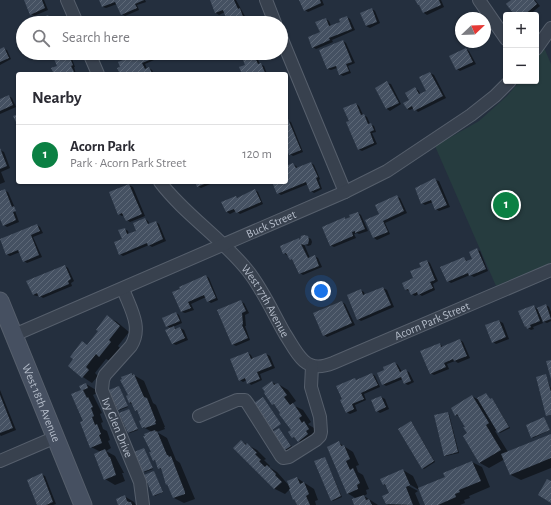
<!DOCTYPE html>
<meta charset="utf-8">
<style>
:root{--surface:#fff;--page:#f2f2f3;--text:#2b2b33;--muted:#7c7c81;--line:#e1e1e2;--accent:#0b8043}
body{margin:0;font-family:"Alegreya Sans",sans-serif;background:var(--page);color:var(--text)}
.controls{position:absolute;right:12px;top:12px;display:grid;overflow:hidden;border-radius:4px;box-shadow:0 1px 3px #0004}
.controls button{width:36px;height:36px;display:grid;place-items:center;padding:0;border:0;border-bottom:1px solid var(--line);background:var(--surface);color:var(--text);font:20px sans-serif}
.compass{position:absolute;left:455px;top:12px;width:36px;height:36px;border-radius:50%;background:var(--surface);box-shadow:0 1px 3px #0004;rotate:67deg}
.you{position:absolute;left:321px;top:291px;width:14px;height:14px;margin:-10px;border:3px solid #fff;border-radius:50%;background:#1a73e8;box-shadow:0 0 0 6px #1a73e833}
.badge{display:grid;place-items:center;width:26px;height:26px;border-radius:50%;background:var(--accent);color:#fff;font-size:13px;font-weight:700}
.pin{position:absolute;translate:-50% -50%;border:2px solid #fff;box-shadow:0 1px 4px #0006}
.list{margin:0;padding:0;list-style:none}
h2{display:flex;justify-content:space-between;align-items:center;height:52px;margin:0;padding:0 16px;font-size:17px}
h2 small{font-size:13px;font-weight:400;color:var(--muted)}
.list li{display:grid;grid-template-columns:26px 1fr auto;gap:12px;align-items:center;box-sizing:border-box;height:60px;padding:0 16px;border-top:1px solid var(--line)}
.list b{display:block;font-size:15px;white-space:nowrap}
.list p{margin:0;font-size:13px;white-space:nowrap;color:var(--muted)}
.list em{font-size:13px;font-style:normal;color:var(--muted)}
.icon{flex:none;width:22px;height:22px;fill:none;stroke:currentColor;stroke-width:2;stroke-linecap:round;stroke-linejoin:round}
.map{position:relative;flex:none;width:551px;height:505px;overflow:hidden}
.search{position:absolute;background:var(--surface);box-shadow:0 1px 3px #0004;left:16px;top:16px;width:272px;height:44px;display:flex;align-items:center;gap:10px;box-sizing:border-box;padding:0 14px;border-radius:22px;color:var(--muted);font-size:15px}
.panel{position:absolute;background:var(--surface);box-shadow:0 1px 3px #0004;left:16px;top:72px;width:272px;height:112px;border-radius:4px}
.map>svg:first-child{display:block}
.green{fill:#263c3f}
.shadow{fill:#0007}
.building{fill:url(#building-hatch)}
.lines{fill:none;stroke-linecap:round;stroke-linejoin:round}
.street-casing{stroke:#565f6c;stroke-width:14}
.secondary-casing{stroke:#565f6c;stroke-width:19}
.street{stroke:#38414e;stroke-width:12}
.secondary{stroke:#465061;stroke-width:17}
.labels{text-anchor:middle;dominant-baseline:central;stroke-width:3;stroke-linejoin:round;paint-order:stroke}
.street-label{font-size:12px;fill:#b4bcc9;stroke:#1d2633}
</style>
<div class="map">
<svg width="551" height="505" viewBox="0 0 551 505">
<defs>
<pattern id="building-hatch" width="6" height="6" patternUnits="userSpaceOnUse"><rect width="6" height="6" fill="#455162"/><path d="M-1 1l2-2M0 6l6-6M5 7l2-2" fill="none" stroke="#5d6877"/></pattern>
</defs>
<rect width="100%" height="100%" fill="#242f3e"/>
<!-- green -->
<polygon class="green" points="543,45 551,64 551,263 496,286 435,146 479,121 507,96 520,81 536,81 536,56"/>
<!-- shadow -->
<g class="shadow">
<polygon points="25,0 44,0 48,10 34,16 31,14"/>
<polygon points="100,0 145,0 146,2 137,5 139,10 125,16 122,14 117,4 106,8 103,7"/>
<polygon points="211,0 236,0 246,18 234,23 230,23 229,22 225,12 219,15 216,13"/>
<polygon points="300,0 322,0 324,5 308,12 305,10"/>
<polygon points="416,0 441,0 444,7 427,15 424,13"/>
<polygon points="512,0 535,0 540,6 529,15 516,15"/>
<polygon points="372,9 375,11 380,23 370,28 366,26"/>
<polygon points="48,16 52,18 54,23 35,23"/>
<polygon points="148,17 151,19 153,23 133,23"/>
<polygon points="347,17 350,19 355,30 332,40 333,42 316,49 313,47 321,33 326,19 329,21 331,26 341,22"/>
<polygon points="343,41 346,43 355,63 348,66 351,73 343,76 340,74 337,68 331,70 328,69"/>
<polygon points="463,42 479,42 467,47 464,45"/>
<polygon points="4,49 7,50 11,59 0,65 0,50"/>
<polygon points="466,49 469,51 476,64 460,71 457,69"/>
<polygon points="143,53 151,53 154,60 145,64 147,69 149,68 152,70 154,74 121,74 119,69 138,55 141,57 143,56"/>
<polygon points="238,53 255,53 260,64 264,66 267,74 243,74 240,68 246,65 242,57"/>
<polygon points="68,54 71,56 75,67 74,67 76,74 55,74 59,66"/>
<polygon points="430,73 434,75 446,98 418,112 414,108 410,110 407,109 415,89 418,90 421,95 428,91"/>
<polygon points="387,83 391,84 401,104 390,111 387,109 376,89"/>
<polygon points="9,96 12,98 16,107 0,114 0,100"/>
<polygon points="356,104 359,106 363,115 367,117 370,124 374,126 376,132 372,133 377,144 362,151 358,149 350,122"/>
<polygon points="286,120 291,122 303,152 293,156 290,154 286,145"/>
<polygon points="0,150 4,152 10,168 1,172 5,182 0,184"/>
<polygon points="311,163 314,165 320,179 319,180 322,189 314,193 311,191 308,184 281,195 278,193 274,182 286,182 286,167 293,164 296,166 298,168"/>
<polygon points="435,180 439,181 450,207 439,211 436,209 433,202 425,205 422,203"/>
<polygon points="196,182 215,182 201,188 198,186"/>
<polygon points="129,185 133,187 145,216 130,222 127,220 124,215 122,216 119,214"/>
<polygon points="255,190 258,192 263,204 240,214 236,211 230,214 227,212 223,203 236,197 238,198"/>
<polygon points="5,191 8,192 15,208 14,208 19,222 7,227 4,225 0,216 0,192"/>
<polygon points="397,197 400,198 407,213 385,223 390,234 377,240 374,238 366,220 380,214"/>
<polygon points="358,213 361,215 368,231 359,234 357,233 354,234 356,238 334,247 330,245 345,219 346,219"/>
<polygon points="145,219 148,221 150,225 156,222 159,224 166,241 152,247 149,245 123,256 120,254 125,229 128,231 129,235 137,231"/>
<polygon points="37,225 40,227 43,233 33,237 42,257 27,263 24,261 20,252 10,256 6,254"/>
<polygon points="307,237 311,239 312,242 311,245 308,246 304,244 310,258 314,256 318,258 322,267 303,275 300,273 294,261 284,253 299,239 301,240"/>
<polygon points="477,250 480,251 488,271 474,277 470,275 451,283 448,281 464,258 468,262 473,259"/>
<polygon points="427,261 430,263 438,281 433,284 435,290 422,296 419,294 415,296 412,294 410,291 406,290 403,284 414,279"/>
<polygon points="65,266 68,268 74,281 71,283 72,286 43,298 39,295 37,296 33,295"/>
<polygon points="206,276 209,278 218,300 211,303 208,301 206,297 191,304 194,310 185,313 182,312 174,293"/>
<polygon points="383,288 387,290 394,307 361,321 358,319 360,290 364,292 365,296"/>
<polygon points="241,302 244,303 249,313 245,315 246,326 245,326 250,340 236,346 232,344"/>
<polygon points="342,302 345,304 355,325 327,337 324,335"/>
<polygon points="546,305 549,307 551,312 551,321 547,323 542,321 543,323 533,327 534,329 531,330 525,326 534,306 537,309"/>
<polygon points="176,313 179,315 182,323 173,327 177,329 180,328 184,330 188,340 176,345 172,343 172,329 167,326"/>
<polygon points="108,317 117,322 129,332 118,346 120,348 110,361 106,359 95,373 98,376 92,383 83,377 88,346 99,331"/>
<polygon points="499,321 503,323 509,339 496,344 493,342 487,326"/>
<polygon points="460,340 463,342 470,358 458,363 455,361 447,364 449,369 434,375 430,373 440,344 443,347"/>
<polygon points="248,353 251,355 253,359 266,354 270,356 275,368 260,374 262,380 251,385 247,380 243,382 240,380"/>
<polygon points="395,363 398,365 402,372 406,371 409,372 414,382 408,385 404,383 403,379 386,386 383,384 385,370"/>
<polygon points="132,374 144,381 153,403 156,405 165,427 164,427 165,429 157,432 167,438 176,460 180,463 195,499 184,503 174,498 169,485 167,484 163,470 159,468 157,462 154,460 152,432 143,427 143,420 139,412 136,410 134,405 130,403 127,396 129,395"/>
<polygon points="372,374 375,376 380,387 364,394 366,400 355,405 357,411 350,414 346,412 355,379 357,380"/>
<polygon points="546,376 551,389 551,415 548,416 547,415"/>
<polygon points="272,382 277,385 278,384 288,390 296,401 293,403 295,406 303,410 311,422 308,424 309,425 314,428 318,434 308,447 293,437 293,430 277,406 273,404"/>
<polygon points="86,384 96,390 97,393 93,395 102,413 100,414 103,422 101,423 103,429 107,431 110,440 108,441 111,448 106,451 115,456 124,473 122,473 125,481 115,485 105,479 101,452 91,447 84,421 82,391"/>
<polygon points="119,387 128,407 120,410 111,390"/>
<polygon points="0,390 16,430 1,436 0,435"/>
<polygon points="472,396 477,399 493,400 510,428 500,433 497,430 495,431 508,452 551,435 551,468 521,480 511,475 505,459 489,468 480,463 464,436 468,434 466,427 460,417 456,415"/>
<polygon points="381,397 385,399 389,409 380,413 377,411 372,400"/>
<polygon points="129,410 138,430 130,433 128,433"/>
<polygon points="448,413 449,414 459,453 446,456 445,455"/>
<polygon points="544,418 550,430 533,438 532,437"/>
<polygon points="412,423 435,462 424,469 422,468"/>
<polygon points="279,429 292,447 284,452"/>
<polygon points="241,441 257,450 266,459 264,460 270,466 269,467 277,472 292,489 297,478 314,489 318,500 315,501 316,505 297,505 290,489 285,494 275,489 234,448"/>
<polygon points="339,443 353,452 359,465 356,466 358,472 363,475 369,489 366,490 367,494 364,496 378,505 355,505 357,499 347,493"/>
<polygon points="144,449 153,469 145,472 144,472"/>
<polygon points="325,458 342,497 333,501 332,500"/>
<polygon points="472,462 482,467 490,487 469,496 470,498 464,500 465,503 460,505 426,505 419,490 406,482 405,484 418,491 415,493 420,505 389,505 387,504 390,493 387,487 384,484 403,470 413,476 419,489 446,477"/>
<polygon points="154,472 163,492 155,496 154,495"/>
<polygon points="42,475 45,476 56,504 53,505 38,505"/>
<polygon points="124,496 134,502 136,505 119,505"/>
</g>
<!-- building -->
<g class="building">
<polygon points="24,0 42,0 45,8 30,15"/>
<polygon points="99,0 144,0 135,4 137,8 121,15 115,2 102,7"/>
<polygon points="210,0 234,0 238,9 240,8 243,17 228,23 223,10 215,13"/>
<polygon points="299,0 320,0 321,3 304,11"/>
<polygon points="415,0 439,0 441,5 423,13 419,5 418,5"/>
<polygon points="511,0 534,0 537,4 524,15 515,15 506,4"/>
<polygon points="372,8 377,22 366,26 360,13"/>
<polygon points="48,15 52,23 34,23 33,21"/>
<polygon points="148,16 151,23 131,23"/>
<polygon points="347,16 352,29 329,38 330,40 312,48 308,37 320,32 315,22 326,18 329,26 340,22 339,19"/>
<polygon points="124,19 126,23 115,23"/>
<polygon points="343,40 352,62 346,64 349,71 339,75 336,66 327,69 319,50"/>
<polygon points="462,42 472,42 463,45"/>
<polygon points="4,47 9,58 0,62 0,49"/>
<polygon points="466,48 473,62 456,70 449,56"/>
<polygon points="68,53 73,65 71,66 75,74 54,74 51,68 57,66 54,59"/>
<polygon points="141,53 149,53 152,59 142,63 145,69 149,67 152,73 120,74 117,68 120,67 118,62 138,54 139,57 142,56"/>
<polygon points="237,53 253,53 258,64 261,63 265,73 242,74 239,67 245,65 241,55 238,56"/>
<polygon points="430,72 443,96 414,111 412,106 407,109 403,103 409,100 405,93 415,87 419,94 426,91 419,77"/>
<polygon points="387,81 399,103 386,109 375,88"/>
<polygon points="9,95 13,105 0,111 0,99"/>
<polygon points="356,103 361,115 364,114 368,124 371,123 374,130 370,132 374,143 358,150 346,122 349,121 343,108"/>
<polygon points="18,114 18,126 13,116"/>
<polygon points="286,119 288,119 301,150 289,155 286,148"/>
<polygon points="0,148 7,166 0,169"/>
<polygon points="311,162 318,177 316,178 320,188 310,192 306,182 277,194 272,182 286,182 286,166 293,163 296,168"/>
<polygon points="435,178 447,205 435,210 431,200 421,204 415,188"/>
<polygon points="195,182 209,182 197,187"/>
<polygon points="129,184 142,214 126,221 122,213 118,215 109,192"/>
<polygon points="5,189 12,207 14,206 16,211 13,212 16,220 3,226 0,219 0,191"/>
<polygon points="255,189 261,202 236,213 234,209 226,212 221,202 236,196 237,198"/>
<polygon points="397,195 404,211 383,221 388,232 373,238 365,220 379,214 375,205"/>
<polygon points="358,212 365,229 355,233 355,231 352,232 353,236 330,246 322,227 345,217 345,219 350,217 349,215"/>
<polygon points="145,218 148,224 156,221 163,239 148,246 147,243 119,255 114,242 122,239 118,230 125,228 127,234 136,231 133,223"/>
<polygon points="37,224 40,231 31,235 39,255 23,262 18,250 6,255 0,239"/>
<polygon points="304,235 308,236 309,240 308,244 304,245 301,244 308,258 315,255 319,266 299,274 292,259 290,260 286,253 283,254 280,246 299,238 300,240 301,236"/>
<polygon points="477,248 486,269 469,276 468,273 447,282 440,267 464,257 466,261 472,259 469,252"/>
<polygon points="427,260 435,280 430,282 433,288 418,295 417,292 411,295 408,289 405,290 402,283 413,278 410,271 421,267 419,263"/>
<polygon points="65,265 71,279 68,281 69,284 39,297 37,293 33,295 26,281"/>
<polygon points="206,275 216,298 207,302 204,295 188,302 191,308 181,312 172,292 180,289 179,287"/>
<polygon points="383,287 391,305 357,320 347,295 361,289 363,295"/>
<polygon points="241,300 246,311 242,313 243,324 242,325 248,338 232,345 217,310"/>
<polygon points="342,301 352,323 323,336 313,313"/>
<polygon points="546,304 551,319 543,322 537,308"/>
<polygon points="534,305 540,321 530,325 531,327 527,329 526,326 525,327 518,311"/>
<polygon points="176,312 180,321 166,327 162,318"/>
<polygon points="107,315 120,326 109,340 111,342 99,357 96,354 86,367 89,370 82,378 68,366 73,359 70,357 82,341 87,345 98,331 96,330"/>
<polygon points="499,320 506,337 492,343 485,325"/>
<polygon points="174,326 175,329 180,327 185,338 172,344 165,330"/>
<polygon points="460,339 467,356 454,361 453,359 444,363 446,367 430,374 420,351 440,343 441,347"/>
<polygon points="248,352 251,359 266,353 272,366 257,372 260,379 247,384 245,378 239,381 230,359"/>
<polygon points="551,360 551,379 546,361"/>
<polygon points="395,362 400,372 406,369 411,381 404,384 401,377 382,385 377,373 384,370 383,367"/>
<polygon points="132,373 132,375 134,374 144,397 147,398 156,421 155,422 156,424 145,428 144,427 142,428 139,421 141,420 137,410 135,411 131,402 129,403 126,396 128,395 120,380 122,379 121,377"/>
<polygon points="372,373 378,385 361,393 364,399 352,404 354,409 346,413 340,400 342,399 336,386 355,378 356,380"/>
<polygon points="546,374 551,392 551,415 546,416 536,377"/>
<polygon points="272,381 274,385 278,383 287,395 284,397 290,405 293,403 302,416 299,418 302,423 304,421 309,429 306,431 308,434 298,442 294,437 292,438 288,432 291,430 279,414 280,413 274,404 272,405 264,393 265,392 262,388"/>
<polygon points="86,383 88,388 83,390 87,398 88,397 93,407 91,408 94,416 92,417 95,425 97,424 101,434 99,435 102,443 90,448 80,422 83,421 71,394 81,390 79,386"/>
<polygon points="119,386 128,406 118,410 109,390"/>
<polygon points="486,393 490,399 492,398 509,427 498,433 477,398"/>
<polygon points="0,395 13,428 0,433"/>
<polygon points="472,395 489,423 486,425 501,450 479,463 463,436 467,433 463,427 465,427 457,414 455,416 451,408"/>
<polygon points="381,396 386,407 376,412 371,400"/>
<polygon points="263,397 281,424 272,430 254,403"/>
<polygon points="129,409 138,429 128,433 119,413"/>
<polygon points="448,412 458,452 444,456 434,415"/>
<polygon points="544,417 550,430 531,438 526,425"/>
<polygon points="411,421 434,461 422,469 398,429"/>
<polygon points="279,428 291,446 282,452 270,433"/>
<polygon points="155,430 156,432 157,431 167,455 168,455 169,457 171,456 185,492 185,494 173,498 167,484 166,485 161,468 158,469 155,460 153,461 149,452 151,452 143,436 145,436 144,434"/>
<polygon points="551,434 551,458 510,475 501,454"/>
<polygon points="241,440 246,445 247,443 257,453 255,454 261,460 259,461 265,467 267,465 276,474 275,475 282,482 274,489 233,448"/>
<polygon points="339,441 341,446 344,445 350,459 346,461 350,470 353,468 360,483 357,485 358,489 347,494 327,447"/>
<polygon points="144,448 153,468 143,472 134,452"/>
<polygon points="105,449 109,457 110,457 116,475 104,480 94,454"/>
<polygon points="325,457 341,496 331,501 314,461"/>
<polygon points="472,461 481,481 459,490 460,492 455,494 456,497 438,505 425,505 418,488 445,477 443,473"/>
<polygon points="403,469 410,485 406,487 413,505 386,504 382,496 389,493 385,484 383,485 380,479"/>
<polygon points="154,471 163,492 153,496 144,475"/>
<polygon points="42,473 53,502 46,505 37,505 27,480"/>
<polygon points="297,477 300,484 304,482 309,494 306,496 310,505 297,505 294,499 293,500 289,489 290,489 287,481"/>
<polygon points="547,479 551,481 551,503 538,495"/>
<polygon points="125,495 127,501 129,502 131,502 132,505 118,505 116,499"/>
<polygon points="364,495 366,500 369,499 372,505 354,505 352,499"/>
</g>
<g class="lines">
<defs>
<g id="street">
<polyline points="67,0 77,23"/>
<polyline points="266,0 275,23"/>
<polyline points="479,0 506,39"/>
<polyline points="281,37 345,192"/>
<polyline points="536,49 551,28"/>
<polyline points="89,53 98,74"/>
<path id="s1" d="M160 182C185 215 222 238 248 271 263 290 273 313 285 334 291 343 296 354 304 361 313 369 323 367 333 363L551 270"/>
<path id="s2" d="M123 289C130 308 143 327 131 346L105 375 103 380 102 390 140 482 143 505"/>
<path id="s3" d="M14 335 345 192 387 171 471 115 495 96 510 81"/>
<polyline points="199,416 237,400 245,400 248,404 281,456 283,458 289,457 316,440 320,436 321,432 320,417 311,387 312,366"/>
<polyline points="0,461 56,437"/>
</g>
<g id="secondary">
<path id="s4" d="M0 301 83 505"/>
</g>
</defs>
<!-- street casing -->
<use href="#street" class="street-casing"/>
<!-- secondary casing -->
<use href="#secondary" class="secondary-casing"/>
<!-- street -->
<use href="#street" class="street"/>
<!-- secondary -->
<use href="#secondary" class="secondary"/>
</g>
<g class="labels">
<!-- street labels -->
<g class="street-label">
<text stroke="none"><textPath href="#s3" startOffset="280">Buck Street</textPath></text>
<text stroke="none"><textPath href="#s1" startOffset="160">West 17th Avenue</textPath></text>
<text stroke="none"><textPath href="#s1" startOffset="370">Acorn Park Street</textPath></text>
<text stroke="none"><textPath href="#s4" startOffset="110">West 18th Avenue</textPath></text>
<text stroke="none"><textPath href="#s2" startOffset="155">Ivy Glen Drive</textPath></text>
</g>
</g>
</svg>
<div class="controls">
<button>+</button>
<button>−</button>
</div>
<svg class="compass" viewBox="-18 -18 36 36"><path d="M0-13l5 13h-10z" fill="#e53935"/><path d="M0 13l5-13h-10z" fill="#7c7c81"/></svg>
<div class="you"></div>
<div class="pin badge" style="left:506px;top:205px">1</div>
<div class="search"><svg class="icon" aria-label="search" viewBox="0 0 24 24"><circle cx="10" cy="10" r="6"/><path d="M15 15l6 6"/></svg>Search here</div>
<section class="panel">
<h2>Nearby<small></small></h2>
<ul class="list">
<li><span class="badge">1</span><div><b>Acorn Park</b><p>Park · Acorn Park Street</p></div><em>120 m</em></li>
</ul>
</section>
</div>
